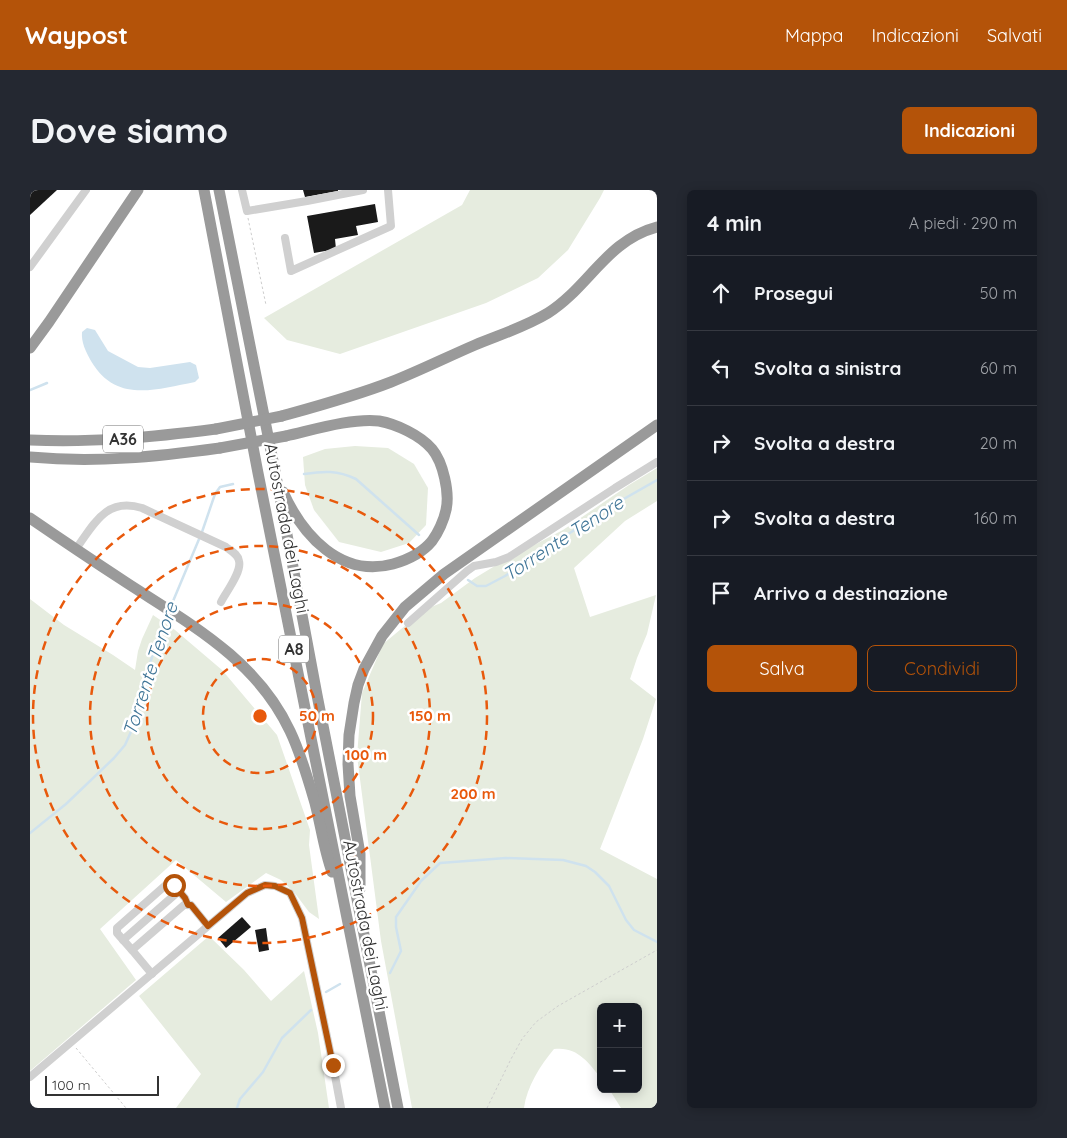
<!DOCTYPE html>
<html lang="it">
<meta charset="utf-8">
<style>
:root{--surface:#171b24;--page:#242831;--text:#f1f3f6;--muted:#9ea1a6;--line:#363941;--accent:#b45309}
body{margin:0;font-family:Quicksand,sans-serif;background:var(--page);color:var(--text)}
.controls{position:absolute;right:15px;bottom:15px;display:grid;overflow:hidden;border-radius:8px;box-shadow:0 2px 12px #0003}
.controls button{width:45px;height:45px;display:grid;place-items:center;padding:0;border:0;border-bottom:1px solid var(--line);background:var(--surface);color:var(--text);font:25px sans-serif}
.scale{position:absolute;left:15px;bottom:12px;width:114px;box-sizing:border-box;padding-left:5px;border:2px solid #333;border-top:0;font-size:14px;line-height:18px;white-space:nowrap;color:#333;-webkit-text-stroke:4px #fff;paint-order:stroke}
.stop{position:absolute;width:15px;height:15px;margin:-11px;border:4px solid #b45309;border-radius:50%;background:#fff}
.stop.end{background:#b45309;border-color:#fff;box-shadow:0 1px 5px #0008}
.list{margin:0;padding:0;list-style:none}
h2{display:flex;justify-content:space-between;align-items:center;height:65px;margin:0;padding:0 20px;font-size:21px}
h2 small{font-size:16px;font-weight:400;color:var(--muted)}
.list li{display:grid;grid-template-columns:32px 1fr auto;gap:15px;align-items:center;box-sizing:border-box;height:75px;padding:0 20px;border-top:1px solid var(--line)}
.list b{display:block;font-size:19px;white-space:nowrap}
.list em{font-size:16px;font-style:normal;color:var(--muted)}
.actions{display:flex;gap:10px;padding:15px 20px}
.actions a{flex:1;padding:11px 0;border:1px solid var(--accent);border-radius:8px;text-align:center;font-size:18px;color:var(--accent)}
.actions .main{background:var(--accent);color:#fff}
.icon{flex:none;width:28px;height:28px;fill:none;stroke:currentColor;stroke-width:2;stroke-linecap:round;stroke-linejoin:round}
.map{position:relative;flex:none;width:627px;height:918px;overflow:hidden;border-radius:8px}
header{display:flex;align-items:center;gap:30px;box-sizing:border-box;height:70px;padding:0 25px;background:var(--accent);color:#fff}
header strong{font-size:24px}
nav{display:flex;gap:28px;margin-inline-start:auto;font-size:18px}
.intro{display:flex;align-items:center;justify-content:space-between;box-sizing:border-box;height:120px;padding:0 30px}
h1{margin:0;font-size:35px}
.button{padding:12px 22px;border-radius:8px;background:var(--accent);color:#fff;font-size:18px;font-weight:700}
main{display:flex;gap:30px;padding:0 30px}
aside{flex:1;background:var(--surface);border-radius:8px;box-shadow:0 2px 12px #0003}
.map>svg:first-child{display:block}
.green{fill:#e6ecdf}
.water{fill:#cfe2ee}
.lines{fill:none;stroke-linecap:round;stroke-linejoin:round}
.stream{stroke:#cfe2ee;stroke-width:2.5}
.building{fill:#1a1a1a}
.path{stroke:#cdcdcd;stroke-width:1;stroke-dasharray:2.5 2.5;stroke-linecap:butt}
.minor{stroke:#d0d0d0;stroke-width:8}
.highway{stroke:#9a9a9a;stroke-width:11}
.highway-bridge{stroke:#9a9a9a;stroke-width:11}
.route{stroke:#b45309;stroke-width:6}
.ring{fill:none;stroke:#e8590c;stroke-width:2.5;stroke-dasharray:9 6}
.labels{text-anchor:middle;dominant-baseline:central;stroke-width:5;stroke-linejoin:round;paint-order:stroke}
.shield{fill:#fff;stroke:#707070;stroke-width:1}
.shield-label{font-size:16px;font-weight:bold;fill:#333}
.street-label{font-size:18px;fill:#333;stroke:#fff}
.water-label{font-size:19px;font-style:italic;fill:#3f7597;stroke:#fff}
.centre{fill:#e8590c;stroke:#fff;stroke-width:2.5}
.ring-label{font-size:15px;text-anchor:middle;font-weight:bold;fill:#e8590c;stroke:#fff;stroke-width:5;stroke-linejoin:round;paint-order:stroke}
</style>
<header>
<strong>Waypost</strong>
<nav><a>Mappa</a><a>Indicazioni</a><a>Salvati</a></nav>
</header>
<div class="intro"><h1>Dove siamo</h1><a class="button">Indicazioni</a></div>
<main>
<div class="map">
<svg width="627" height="918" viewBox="0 0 627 918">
<rect width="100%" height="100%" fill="#fff"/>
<!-- green -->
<g class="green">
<polygon points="440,0 574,0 570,8 538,60 508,88 456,113 310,164 257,150 234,128 432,15"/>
<polygon points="325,256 358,258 384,274 398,298 396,335 379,353 351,362 309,352 284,320 275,295 273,267 295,259"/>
<path d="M627 278V311L595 331 544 378 560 427 626 405 617 444 607 468 600 489 626 509 613 549 570 659 627 689V918H591L579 899H608V817H571V888C558 872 547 856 524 859 510 876 497 896 494 918H382L351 751 327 566 332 503 353 454 394 420 411 413 445 388 473 371 533 340 599 295Z"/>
<polygon points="0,409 34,435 83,465 105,480 108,461 112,449 123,425 145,440 192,480 247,545 280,640 279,655 289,729 279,722 264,702 251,690 236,683 196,712 146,670 70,739 106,790 0,881"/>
<polygon points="179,746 214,780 241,811 274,781 288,843 299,918 146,918 171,884 109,806"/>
</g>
<!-- water -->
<path class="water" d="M57 138 65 140 78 161 108 177 120 178 160 172 166 175 169 188 165 192C124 200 86 213 61 171 56 162 51 152 52 142Z"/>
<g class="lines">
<!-- stream -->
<g class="stream">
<polyline points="0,200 17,193"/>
<path d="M274 284C294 281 307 280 326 289L389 345"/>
<polyline points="438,390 447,396 456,396 475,386 576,319 627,290"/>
<polyline points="141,416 172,342 185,304 190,297 203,294"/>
<polyline points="0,643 36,614 84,568 95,555 104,535 113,509 121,470 128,449 138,423"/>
<polyline points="360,783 371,761 366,737 366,727 391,691 410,673 476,668 533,670 556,676 565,682 579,696 596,730 604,740 627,752"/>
<polyline points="296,802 310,794"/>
<polyline points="207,918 210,909 233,882 252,848 281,820"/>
</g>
</g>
<!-- building -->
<g class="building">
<polygon points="0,0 27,0 0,25"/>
<polygon points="273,0 308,0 308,1 275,7"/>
<polygon points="345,14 348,32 326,36 328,45 305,49 306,59 284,63 277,26"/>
<polygon points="212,727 221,737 196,758 188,748"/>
<polygon points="236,738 239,760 229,762 225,740"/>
</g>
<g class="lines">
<!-- path -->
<g class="path">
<polyline points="218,28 236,115"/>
<polyline points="46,858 96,918"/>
<polyline points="457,918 481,869 492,849 506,832 528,816 627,760"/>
</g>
<!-- minor -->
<g class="minor">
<polyline points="212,0 217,21 277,11 333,0"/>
<polyline points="255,48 261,81 361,36 358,0"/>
<polyline points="0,77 56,0"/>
<path d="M46 359C64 334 76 307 112 318L196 357C201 361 208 364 209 371 212 382 196 402 191 412"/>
<polyline points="378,433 437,381 444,376 466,372 479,367 585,298 627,272"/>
<polyline points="93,750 149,701"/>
<polyline points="102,760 87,743 87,738 137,694 144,695 155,708 158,715"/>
<polyline points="122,784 102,760 154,715 161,715 178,736"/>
<polyline points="0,887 217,703 235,695 245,696 260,703 272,728 303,875 311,918"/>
</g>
<!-- highway -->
<g class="highway">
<polyline points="174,0 228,283 355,918"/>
<polyline points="189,0 246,286 287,505 368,918"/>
<polyline points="0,158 19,132 108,0"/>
<path d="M252 226C288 216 325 206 361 192 389 181 417 167 445 155 469 145 495 137 518 123 559 97 577 50 627 37"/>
<path d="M0 250C62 253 124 247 186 239"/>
<path d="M0 267C66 273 125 267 190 258"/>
<path d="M253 302C273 346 311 388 363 374 377 370 393 362 402 351 408 343 414 330 416 320 420 303 413 272 402 259 390 245 366 234 349 231 321 228 283 240 256 246"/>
<path d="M0 328C32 350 65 372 97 393 160 434 227 470 260 541 271 564 278 589 285 613 291 636 294 660 302 682"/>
<polyline points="330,699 330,664 320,606 318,574 319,545 324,513 328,495 334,479 352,446 375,417 414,384 627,235"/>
</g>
<!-- highway-bridge -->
<g class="highway-bridge">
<polyline points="186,239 252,226"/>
<polyline points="190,258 256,246"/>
</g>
</g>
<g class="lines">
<!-- route -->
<polyline class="route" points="144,695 155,708 158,715 161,715 178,736 217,703 235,695 245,696 260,703 272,728 303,875"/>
</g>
<!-- distance rings -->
<g class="ring">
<circle cx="230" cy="526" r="57"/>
<circle cx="230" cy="526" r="113"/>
<circle cx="230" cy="526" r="170"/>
<circle cx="230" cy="526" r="227"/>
</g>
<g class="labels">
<!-- shield labels -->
<g class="shield">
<rect x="73" y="235.5" width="40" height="27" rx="4"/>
<rect x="249" y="445.5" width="30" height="27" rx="4"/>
</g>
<g class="shield-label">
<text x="93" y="249">A36</text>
<text x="264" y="459">A8</text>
</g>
<!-- street labels -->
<g class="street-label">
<text transform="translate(257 338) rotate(79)">Autostrada dei Laghi</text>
<text transform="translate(336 735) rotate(79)">Autostrada dei Laghi</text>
</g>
<!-- water labels -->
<g class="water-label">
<text transform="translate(533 348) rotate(-33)">Torrente Tenore</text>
<text transform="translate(120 479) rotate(-72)">Torrente Tenore</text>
</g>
</g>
<circle cx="230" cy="526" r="8" class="centre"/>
<g class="ring-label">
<text x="287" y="531">50 m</text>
<text x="400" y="531">150 m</text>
<text x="336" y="570">100 m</text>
<text x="443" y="609">200 m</text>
</g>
</svg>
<div class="controls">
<button>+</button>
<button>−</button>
</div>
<div class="scale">100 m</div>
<div class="stop" style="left:144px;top:695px"></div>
<div class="stop end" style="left:303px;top:875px"></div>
</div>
<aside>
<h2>4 min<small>A piedi · 290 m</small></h2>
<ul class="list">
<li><svg class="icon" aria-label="ahead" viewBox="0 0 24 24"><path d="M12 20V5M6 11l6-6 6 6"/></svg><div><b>Prosegui</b></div><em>50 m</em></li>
<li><svg class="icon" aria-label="left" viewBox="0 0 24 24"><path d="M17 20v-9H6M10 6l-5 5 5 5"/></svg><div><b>Svolta a sinistra</b></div><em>60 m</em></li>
<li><svg class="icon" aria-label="right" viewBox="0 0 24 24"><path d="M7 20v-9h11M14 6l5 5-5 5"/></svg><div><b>Svolta a destra</b></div><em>20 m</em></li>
<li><svg class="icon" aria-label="right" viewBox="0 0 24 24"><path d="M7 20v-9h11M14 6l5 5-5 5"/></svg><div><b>Svolta a destra</b></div><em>160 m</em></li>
<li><svg class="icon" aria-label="arrive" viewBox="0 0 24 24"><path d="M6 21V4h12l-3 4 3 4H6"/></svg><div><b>Arrivo a destinazione</b></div></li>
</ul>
<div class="actions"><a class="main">Salva</a><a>Condividi</a></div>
</aside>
</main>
